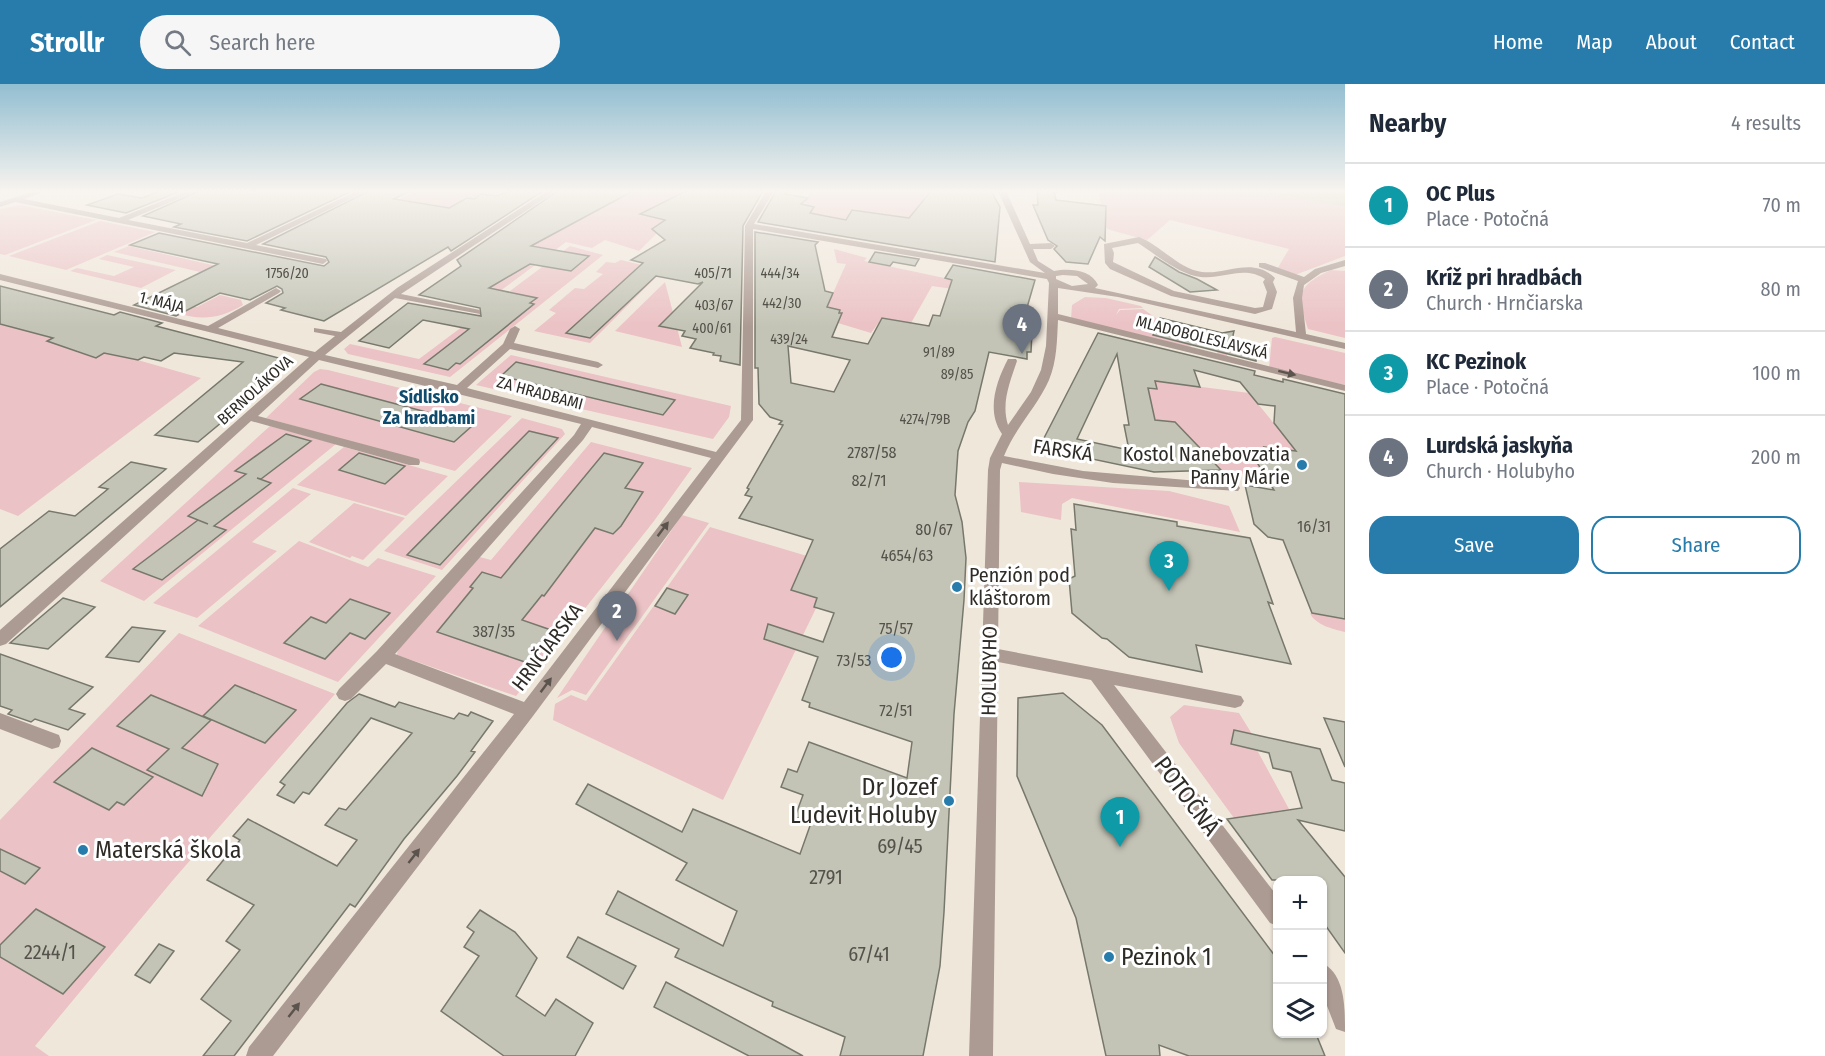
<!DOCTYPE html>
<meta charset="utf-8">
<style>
:root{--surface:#fff;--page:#f6f6f7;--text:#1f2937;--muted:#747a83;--line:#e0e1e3;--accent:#277cac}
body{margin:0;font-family:"Fira Sans Condensed",sans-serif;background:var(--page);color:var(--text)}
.controls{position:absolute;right:18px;bottom:18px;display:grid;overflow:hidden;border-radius:12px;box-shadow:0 2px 4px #0004}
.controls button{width:54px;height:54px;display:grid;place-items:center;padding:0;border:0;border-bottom:2px solid var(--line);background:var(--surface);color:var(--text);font:30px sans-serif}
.you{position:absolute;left:892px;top:574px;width:21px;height:21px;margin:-15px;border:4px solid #fff;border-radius:50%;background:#1a73e8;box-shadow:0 0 0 9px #1a73e833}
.badge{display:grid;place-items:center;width:39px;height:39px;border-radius:50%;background:var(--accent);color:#fff;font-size:20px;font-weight:700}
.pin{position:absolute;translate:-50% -50px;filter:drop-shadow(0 2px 3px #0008)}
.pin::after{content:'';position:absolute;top:32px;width:21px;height:18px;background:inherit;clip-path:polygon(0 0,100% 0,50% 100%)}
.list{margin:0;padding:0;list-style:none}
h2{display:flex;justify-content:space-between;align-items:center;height:78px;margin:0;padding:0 24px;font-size:26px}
h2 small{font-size:20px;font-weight:400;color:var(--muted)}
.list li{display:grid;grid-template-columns:39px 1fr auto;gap:18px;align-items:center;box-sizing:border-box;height:84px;padding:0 24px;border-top:2px solid var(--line)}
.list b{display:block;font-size:22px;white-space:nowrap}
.list p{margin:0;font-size:20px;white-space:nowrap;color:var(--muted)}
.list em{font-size:20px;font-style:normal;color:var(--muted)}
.actions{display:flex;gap:12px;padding:18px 24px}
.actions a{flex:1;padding:14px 0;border:2px solid var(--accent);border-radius:18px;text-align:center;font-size:21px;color:var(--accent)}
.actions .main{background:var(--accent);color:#fff}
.icon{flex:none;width:33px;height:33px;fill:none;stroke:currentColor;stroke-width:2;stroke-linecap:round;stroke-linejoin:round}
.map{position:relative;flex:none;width:1345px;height:972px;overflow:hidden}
header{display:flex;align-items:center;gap:36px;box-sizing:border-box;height:84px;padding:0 30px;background:var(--accent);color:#fff}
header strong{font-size:28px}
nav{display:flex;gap:33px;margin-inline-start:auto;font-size:21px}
.search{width:420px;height:54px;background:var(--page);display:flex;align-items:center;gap:15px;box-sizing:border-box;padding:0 21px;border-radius:33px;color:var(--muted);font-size:22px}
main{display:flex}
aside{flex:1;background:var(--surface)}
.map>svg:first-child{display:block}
.green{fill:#ebc2c5}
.water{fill:#b2ceae}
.building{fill:#c3c4b6;stroke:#77786c;stroke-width:1.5;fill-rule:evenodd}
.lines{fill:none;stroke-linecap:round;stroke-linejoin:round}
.minor{fill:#ac9b93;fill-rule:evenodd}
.oneway{fill:#5b534d}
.poi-dot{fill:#277cac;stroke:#fff;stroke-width:2}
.labels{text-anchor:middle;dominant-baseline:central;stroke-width:6;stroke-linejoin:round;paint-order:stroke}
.far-number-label{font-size:14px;fill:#54524b}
.far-street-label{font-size:16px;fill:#2f2c27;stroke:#fff}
.number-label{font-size:16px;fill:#54524b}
.far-neighbourhood-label{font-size:18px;font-weight:bold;fill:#0f4b6c;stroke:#fff}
.street-label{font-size:20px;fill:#2f2c27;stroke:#fff}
.poi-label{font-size:20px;fill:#2f2c27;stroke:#fff;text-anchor:end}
.near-number-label{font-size:20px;fill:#54524b}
.near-poi-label{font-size:24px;fill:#2f2c27;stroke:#fff;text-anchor:start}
.near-street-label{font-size:24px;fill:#2f2c27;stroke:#fff}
</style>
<header>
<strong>Strollr</strong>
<div class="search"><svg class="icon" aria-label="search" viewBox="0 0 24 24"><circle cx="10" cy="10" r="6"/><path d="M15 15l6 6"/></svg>Search here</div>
<nav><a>Home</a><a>Map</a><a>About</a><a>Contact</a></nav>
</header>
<main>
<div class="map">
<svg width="1345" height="972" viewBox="0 0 1345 972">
<rect width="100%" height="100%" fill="#f0e7db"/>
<!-- green -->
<g class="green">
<polygon points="415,107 501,107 383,175 311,161"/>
<polygon points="607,107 699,107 639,167 605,156 592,164 566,158 488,216 463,209"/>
<polygon points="811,107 927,107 908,149 800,128"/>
<polygon points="1098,107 1345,107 1345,172 1295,191 1276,187 1289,165 1170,136 1147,156 1107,145"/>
<polygon points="20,121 96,136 5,171 0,170 0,125"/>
<polygon points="100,137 155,148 66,186 9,172"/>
<polygon points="129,162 282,197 269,204 114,168"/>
<polygon points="570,162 603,171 450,293 348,270 344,265 350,260 419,275"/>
<polygon points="834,165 867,174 864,177 992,204 988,210 932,202 911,239 882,234 871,249 838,239 842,229 821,236 846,180 837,179"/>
<polygon points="107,171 176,186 141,204 70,187 77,184 114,192 134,183 99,175"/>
<polygon points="621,176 663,186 590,259 534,247 556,229 549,226 575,204 584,205 603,190 596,188 606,178 615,179"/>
<path d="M1331 186 1345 187V254L1308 245C1297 211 1296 202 1331 186Z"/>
<polygon points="665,198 682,263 615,247"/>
<path d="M220 211 241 216 243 221C205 244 184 230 144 220L155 214 197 223Z"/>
<polygon points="1085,213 1106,214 1141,222 1143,224 1119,225 1116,231 1120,226 1143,225 1159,236 1229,260 1227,272 1217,270 1218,266 1192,260 1190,263 1071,235 1072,221"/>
<polygon points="0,237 201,294 18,432 0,425"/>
<polygon points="1275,253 1345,269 1345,301 1269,284 1272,254"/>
<polygon points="511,271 731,322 729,333 713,355 476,301"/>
<polygon points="320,285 328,286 512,332 455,387 266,334 314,288"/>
<polygon points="1155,297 1249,309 1276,342 1304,343 1345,409 1221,386 1175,338 1151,336 1148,304 1157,305"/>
<polygon points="522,334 562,345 565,350 442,486 384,467"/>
<polygon points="270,342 336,360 144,517 100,497"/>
<polygon points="591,358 692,384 654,437 516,612 397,571 399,558 476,472 491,476"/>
<polygon points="344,363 448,392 406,432 297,401"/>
<polygon points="1019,398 1169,407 1229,422 1240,448 1072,414 1062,420 1061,436 1021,428"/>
<polygon points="293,404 311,410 252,458 277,467 197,534 153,519"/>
<polygon points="354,419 405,434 363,476 352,472 350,474 309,458"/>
<polygon points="682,431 709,439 586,611 572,606 557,614"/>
<polygon points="710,443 837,481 723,716 553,636 555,620 571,611 586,617"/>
<polygon points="299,457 368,483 378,474 436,492 338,598 198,542"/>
<path d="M1310 529 1345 535V548C1333 545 1315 541 1310 529Z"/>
<polygon points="179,549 335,610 173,796 35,962 49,972 0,972 0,736"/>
<polygon points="1184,621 1239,629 1252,650 1257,666 1289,725 1234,734 1179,659 1170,633"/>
</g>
<!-- water -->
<polygon class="water" points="1230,107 1293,109 1290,107 1345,107 1345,122 1287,112 1241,110"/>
<!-- building -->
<g class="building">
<polygon points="160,107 181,107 126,129 87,121 118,110 142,114"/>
<polygon points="199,107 352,107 247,157 174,143 181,140 143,132"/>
<polygon points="369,107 410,107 394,115 449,124 467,114 474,115 481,110 496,112 511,107 543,107 451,167 448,163 324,237 281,226 285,224 266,219 283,209 282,205 277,202 250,216 220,209 176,232 134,221 218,180 130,161 159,149 324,182 329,178 326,173 263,160"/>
<polygon points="558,107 633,107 531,162 589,172 571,187 530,180 489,204 537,214 530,219 534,220 460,280 456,279 448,286 424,280 469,245 423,236 389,264 359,257 408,219 481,232 480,224 419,211 461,182 457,176"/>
<polygon points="686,107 763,107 743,142 740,281 720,277 721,272 713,271 714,269 690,264 696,255 682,252 685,247 659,242 703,198 698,200 656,192 590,254 566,249 643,179 631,176 665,156 652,145 665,136 640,130"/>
<polygon points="776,107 786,107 785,110 808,114 801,120 814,123 810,129 846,136 852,126 909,134 931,107 991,107 1000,123 995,178 758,138"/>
<polygon points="1037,107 1054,107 1056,116 1106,122 1105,157 1100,153 1088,180 1066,178 1054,165 1057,162 1048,156 1033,121 1038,121"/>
<path d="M755 148 818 158 815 161 825 207 833 209 827 223 840 226 839 229H842L832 253 868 260 882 234 929 242 933 231 940 232 952 196 945 194 953 181 1035 196 1026 227 1033 228 1031 268H1027V275L989 268 975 327 968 338 958 367 955 411 962 438 966 474 964 516 954 630 944 828 940 882 923 972H840L845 953 772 922 773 918 675 873 679 865 606 830 618 807 723 862 737 827 676 796 687 779 576 720 588 700 682 748 693 725 800 770 811 739 795 733 803 711 781 703 788 685 797 688 809 658 907 694 912 658 809 623 810 619 802 616 818 573 764 555 768 540 823 558 834 529 814 523 817 514 791 506 813 456 739 434 752 413 745 411 749 405 747 404 783 341 779 340 782 337 770 333 759 320 758 284H755ZM788 262 850 276 834 308 791 299Z"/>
<polygon points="875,168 919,175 915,182 893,178 890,182 869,178"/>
<polygon points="1155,173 1179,188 1197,195 1217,206 1190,208 1149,183"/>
<polygon points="0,202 114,231 120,228 162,239 156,242 294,278 198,358 155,351 243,278 174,269 161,277 144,273 138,276 104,269 96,274 47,257 53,254 0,240"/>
<polygon points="1160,234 1222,249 1234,247 1232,256 1257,262 1256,277 1153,251"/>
<path d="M1098 249 1255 287 1254 291 1283 298V295L1345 310V535L1312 529 1283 456 1268 453 1254 440 1245 401 1274 406 1253 372H1269L1264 363 1296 367 1274 339 1275 322 1258 320 1240 298 1194 286 1200 303 1155 297 1157 305 1148 304 1155 336 1175 338 1221 386 1154 388 1073 371V364L1043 356ZM1117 270 1129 341H1124L1129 366 1077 355Z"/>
<polygon points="516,278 542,284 675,316 663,331 501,292"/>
<polygon points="321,300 445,333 473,341 454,358 300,315"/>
<polygon points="529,347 558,354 440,481 407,471"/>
<polygon points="286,350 311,357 261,395 257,394 271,399 214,442 226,446 162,496 133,485 198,436 208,440 188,432 246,390 235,387"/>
<polygon points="359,369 405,382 385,400 339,386"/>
<polygon points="604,369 643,379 625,404 643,408 621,442 613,450 595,444 544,512 542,511 522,536 551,546 528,579 437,548 473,504 470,503 482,488 501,494"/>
<polygon points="131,378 166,385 0,523 0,465 49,427 75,432 108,405 99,403"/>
<polygon points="1074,420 1177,438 1177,442 1250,454 1273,520 1268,518 1291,580 1196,561 1202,588 1129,573 1107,555 1102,554 1072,529 1069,495 1075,492 1071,445 1076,446"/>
<polygon points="667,504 688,511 675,530 655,522"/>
<polygon points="63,514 95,523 48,565 10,559"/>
<polygon points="350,515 390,529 365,555 350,549 325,575 284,559 311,533 326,539"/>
<polygon points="132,543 165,547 139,578 106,573"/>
<polygon points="0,570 93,603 69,625 85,630 68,646 35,635 31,638 8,630 12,626 0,622"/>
<polygon points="235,601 296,626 265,659 203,632"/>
<polygon points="1063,609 1102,641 1278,876 1278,950 1316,950 1325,972 1189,972 1159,961 1160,972 1106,972 1076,834 1017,692 1018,614"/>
<polygon points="359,610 395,623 399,618 454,635 459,629 468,632 471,628 493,637 471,667 475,668 457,692 404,755 355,823 350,820 234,972 203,972 231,937 201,915 240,866 226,857 254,821 207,796 240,756 233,752 248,735 337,782 357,756 325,741 339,724 346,726 412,649 371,634 309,710 303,708 294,719 277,711 285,701 280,698 347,619"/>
<polygon points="151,611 211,636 182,664 218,680 202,712 147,686 169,665 117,642"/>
<polygon points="1324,634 1345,638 1345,683"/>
<polygon points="1234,646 1320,665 1332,696 1345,699 1345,747 1298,736 1345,793 1345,869 1323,838 1323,796 1272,796 1227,735 1302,724 1291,688 1273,684 1269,669 1231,660"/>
<polygon points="92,664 153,693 124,721 117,718 109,726 54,698"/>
<polygon points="0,765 40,784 25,800 0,787"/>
<polygon points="36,825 105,863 63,910 0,873 0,861"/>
<polygon points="480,826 515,848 537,874 516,912 545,932 556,915 593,939 575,972 504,972 441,927 479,872 464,863 474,848 467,843"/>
<polygon points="578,853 636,882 623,905 567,873"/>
<polygon points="159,860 174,867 150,899 135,891"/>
<polygon points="666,898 774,956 803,972 749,972 654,923"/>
</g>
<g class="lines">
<!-- minor -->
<g class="minor">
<polygon points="35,107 46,107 24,115 119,134 187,107 197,107 128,136 247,159 357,107 367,107 256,161 326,175 327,177 323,180 15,118 0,123 0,118"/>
<path d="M547 107H556L401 210 480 226V230L395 214 325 271 457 301 503 260 510 245 515 242 520 245 514 259 598 278 603 281 598 284 510 265 467 304 716 368 741 336 745 142 766 107H774L754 140 1045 189 1030 178 998 107H1006L1030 160 1051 159 1055 162 1051 165H1033L1038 177 1054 187C1068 184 1091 185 1098 201L1095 204 1296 248 1293 214 1298 197 1259 183V179H1265L1304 193 1315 185 1345 176V182L1321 189 1304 201 1302 214 1306 250 1345 259V265L1118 213 1058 204V230L1345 301V307L1058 236C1057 256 1057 277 1049 296 1037 323 1015 344 1004 372L1083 387 1233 400 1238 401 1240 404 1238 407 1113 399 1053 390 1002 379 1000 386 998 565 1241 612 1244 617 1241 622 1235 624 1114 601 1278 813V842L1270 839 1091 596 998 578 993 972H969L988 386 990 374 1002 350C986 327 996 298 1008 275H1016L1017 277C1010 298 1001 319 1008 341L1031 308 1041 286 1046 262 1049 199 1047 195 753 145V336L533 632 273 972H246L249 963 514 630 386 580 351 615 345 617 339 615 336 610 339 605 377 567 574 351 581 340 319 276 258 332 419 375 420 378 419 381H409L251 337 6 560 0 562V546L309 273 0 196V190L208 242 276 204 281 207 279 209 218 244 315 268 335 252 314 248V244L341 248 397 204ZM1063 191 1077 192 1088 200 1072 202 1056 195V192ZM592 343 711 374 524 618 395 570 583 356Z"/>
<path d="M1139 153C1160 161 1179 185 1202 188 1227 191 1252 172 1275 194L1273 198 1277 208 1272 225 1255 230 1171 212 1110 185 1105 179 1104 160ZM1138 159C1155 170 1175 187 1195 192 1220 198 1242 180 1265 195L1263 198 1267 208 1263 223 1255 224 1174 207 1113 178 1114 169 1112 164Z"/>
<polygon points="0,629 59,651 61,657 59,663 52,665 0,645"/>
<path d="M1322 879C1345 890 1345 923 1345 948L1336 945 1322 909Z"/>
</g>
</g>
<!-- one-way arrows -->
<defs><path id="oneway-solid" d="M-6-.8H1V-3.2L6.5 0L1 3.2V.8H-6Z" transform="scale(1.5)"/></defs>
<g class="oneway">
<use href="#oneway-solid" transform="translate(1287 289) rotate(14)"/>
<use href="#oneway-solid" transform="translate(663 445) rotate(-53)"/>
<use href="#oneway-solid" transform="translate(546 601) rotate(-53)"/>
<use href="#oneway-solid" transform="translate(414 772) rotate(-52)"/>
<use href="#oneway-solid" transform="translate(294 926) rotate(-52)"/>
</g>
<!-- sky -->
<linearGradient id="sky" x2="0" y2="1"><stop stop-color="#92bed1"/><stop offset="0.44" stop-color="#f8f4ef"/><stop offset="1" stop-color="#f8f4ef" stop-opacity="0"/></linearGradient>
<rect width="1345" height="243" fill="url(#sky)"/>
<!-- markers -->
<g class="poi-dot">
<circle cx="1302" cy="381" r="6"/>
<circle cx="957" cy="503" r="6"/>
<circle cx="949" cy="717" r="6"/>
<circle cx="83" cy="766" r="6"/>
<circle cx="1109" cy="873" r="6"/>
</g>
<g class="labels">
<!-- far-number labels -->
<g class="far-number-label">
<text x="287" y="189">1756/20</text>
<text x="713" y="189">405/71</text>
<text x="780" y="189">444/34</text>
<text x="782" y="219">442/30</text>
<text x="714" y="221">403/67</text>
<text x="712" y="244">400/61</text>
<text x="789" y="255">439/24</text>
<text x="939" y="268">91/89</text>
<text x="957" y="290">89/85</text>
<text x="925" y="335">4274/79B</text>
</g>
<!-- far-street labels -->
<g class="far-street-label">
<text transform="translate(162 218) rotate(14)">1. MÁJA</text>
<text transform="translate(1202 253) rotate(14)">MLADOBOLESLAVSKÁ</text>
<text transform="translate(255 306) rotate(-42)">BERNOLÁKOVA</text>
<text transform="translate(540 309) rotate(15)">ZA HRADBAMI</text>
</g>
<!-- number labels -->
<g class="number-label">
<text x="872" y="368">2787/58</text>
<text x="869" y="396">82/71</text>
<text x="1314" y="442">16/31</text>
<text x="934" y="445">80/67</text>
<text x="907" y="471">4654/63</text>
<text x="896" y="544">75/57</text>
<text x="494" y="547">387/35</text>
<text x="854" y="576">73/53</text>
<text x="896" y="626">72/51</text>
</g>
<!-- far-neighbourhood labels -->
<g class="far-neighbourhood-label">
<text x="429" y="313">Sídlisko<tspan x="429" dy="21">Za hradbami</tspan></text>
</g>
<!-- street labels -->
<g class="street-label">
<text transform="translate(1063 366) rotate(8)">FARSKÁ</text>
<text transform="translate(547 563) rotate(-53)">HRNČIARSKA</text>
<text transform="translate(989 587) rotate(-89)">HOLUBYHO</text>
</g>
<!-- poi labels -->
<g class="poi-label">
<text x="1290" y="370">Kostol Nanebovzatia<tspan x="1290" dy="23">Panny Márie</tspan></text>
<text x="969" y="491" text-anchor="start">Penzión pod<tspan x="969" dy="23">kláštorom</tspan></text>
</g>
<!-- near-number labels -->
<g class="near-number-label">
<text x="900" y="762">69/45</text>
<text x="826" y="793">2791</text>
<text x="50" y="868">2244/1</text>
<text x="869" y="870">67/41</text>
</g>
<!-- near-poi labels -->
<g class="near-poi-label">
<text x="937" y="703" text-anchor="end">Dr Jozef<tspan x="937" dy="28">Ludevit Holuby</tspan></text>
<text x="95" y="766">Materská škola</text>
<text x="1121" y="873">Pezinok 1</text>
</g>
<!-- near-street labels -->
<g class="near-street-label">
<text transform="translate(1187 712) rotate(53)">POTOČNÁ</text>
</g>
</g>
</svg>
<div class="controls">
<button>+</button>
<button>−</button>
<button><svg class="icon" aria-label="layers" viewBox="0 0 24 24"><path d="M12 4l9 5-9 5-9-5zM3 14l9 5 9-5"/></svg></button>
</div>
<div class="you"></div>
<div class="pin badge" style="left:1120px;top:763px;background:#0f9aa8">1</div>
<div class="pin badge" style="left:617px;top:557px;background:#6b7280">2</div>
<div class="pin badge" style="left:1169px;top:507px;background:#0f9aa8">3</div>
<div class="pin badge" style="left:1022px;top:270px;background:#6b7280">4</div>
</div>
<aside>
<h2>Nearby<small>4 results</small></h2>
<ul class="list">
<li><span class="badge" style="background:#0f9aa8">1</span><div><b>OC Plus</b><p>Place · Potočná</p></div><em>70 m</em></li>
<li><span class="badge" style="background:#6b7280">2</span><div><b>Kríž pri hradbách</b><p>Church · Hrnčiarska</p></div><em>80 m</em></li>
<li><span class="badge" style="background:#0f9aa8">3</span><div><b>KC Pezinok</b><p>Place · Potočná</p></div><em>100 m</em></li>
<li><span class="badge" style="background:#6b7280">4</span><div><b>Lurdská jaskyňa</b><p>Church · Holubyho</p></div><em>200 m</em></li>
</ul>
<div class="actions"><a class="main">Save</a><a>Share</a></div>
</aside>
</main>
